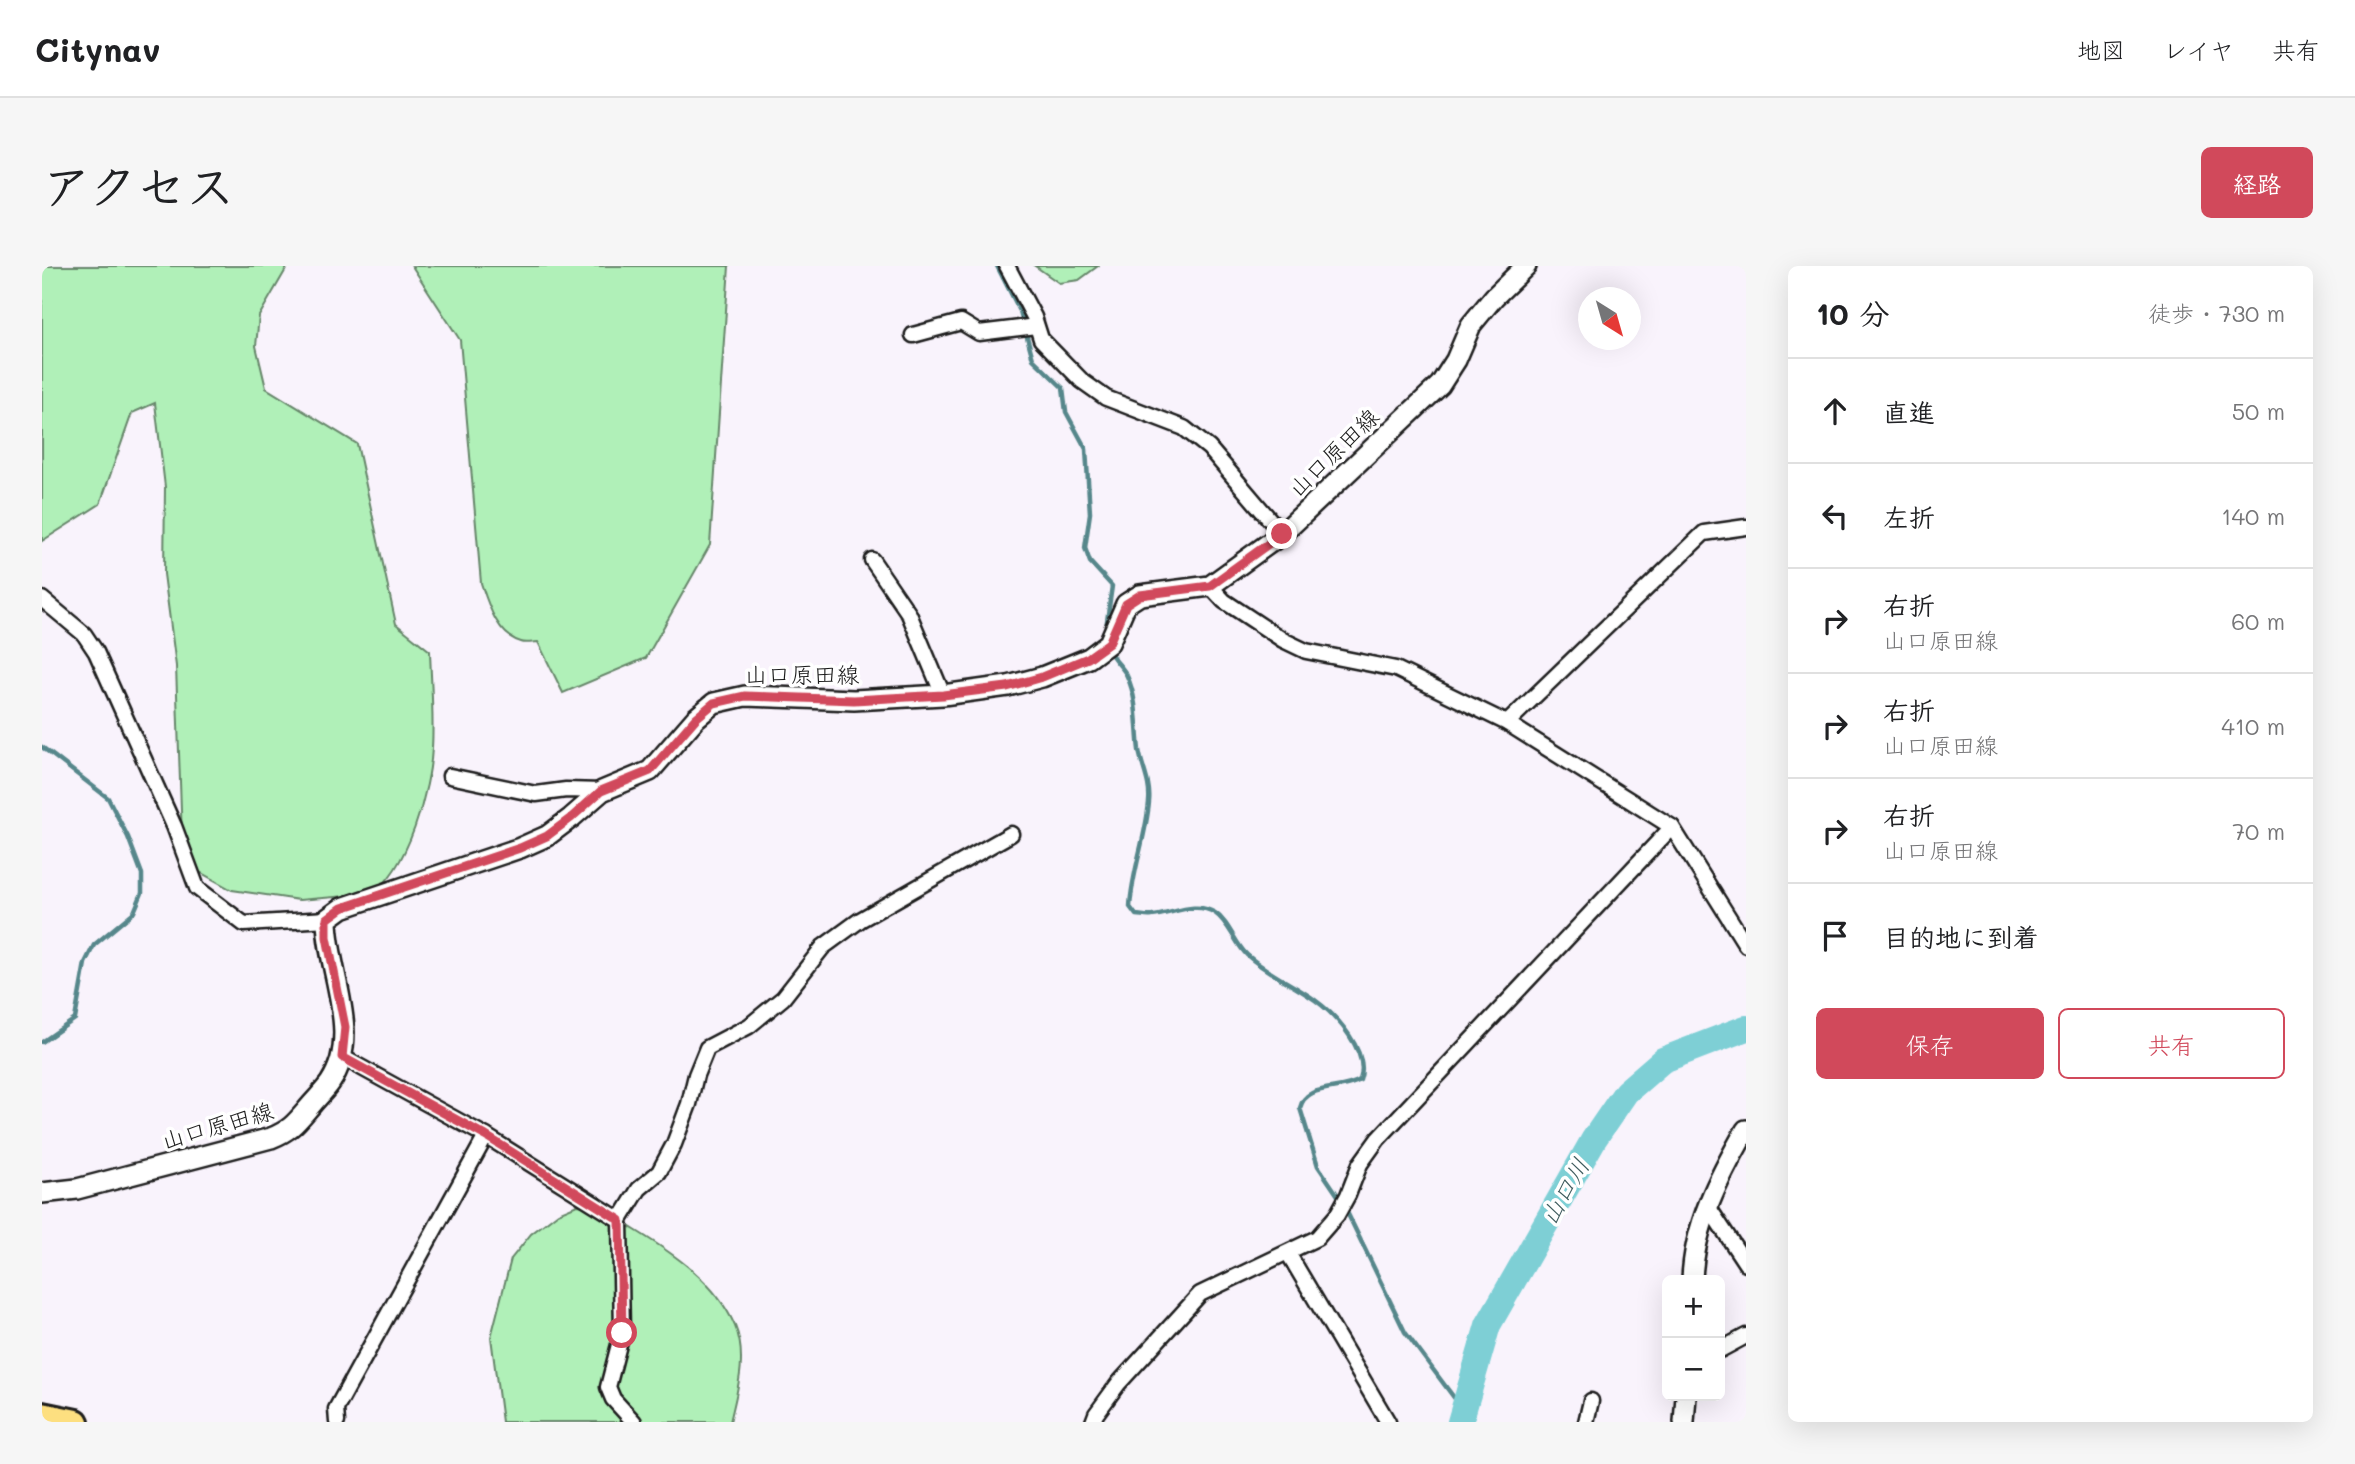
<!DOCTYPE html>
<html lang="ja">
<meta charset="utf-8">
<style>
:root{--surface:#fff;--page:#f6f6f6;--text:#202124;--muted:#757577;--line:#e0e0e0;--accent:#d1495b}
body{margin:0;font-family:Mali,"Klee One",sans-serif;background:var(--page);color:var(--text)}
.controls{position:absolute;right:21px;bottom:21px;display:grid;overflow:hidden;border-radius:10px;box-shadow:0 7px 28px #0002}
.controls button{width:63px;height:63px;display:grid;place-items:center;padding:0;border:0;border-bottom:2px solid var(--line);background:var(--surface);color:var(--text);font:35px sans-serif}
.compass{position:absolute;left:1536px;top:21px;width:63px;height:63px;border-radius:50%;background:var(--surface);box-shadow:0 7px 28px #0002;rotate:143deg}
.stop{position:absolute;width:21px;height:21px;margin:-16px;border:5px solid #d1495b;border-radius:50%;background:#fff}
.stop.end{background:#d1495b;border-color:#fff;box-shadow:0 2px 7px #0008}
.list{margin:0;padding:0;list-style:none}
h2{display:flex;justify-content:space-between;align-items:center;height:91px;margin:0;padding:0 28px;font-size:30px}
h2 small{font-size:23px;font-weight:400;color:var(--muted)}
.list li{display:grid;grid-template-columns:46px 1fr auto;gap:21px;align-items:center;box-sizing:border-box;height:105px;padding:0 28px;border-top:2px solid var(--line)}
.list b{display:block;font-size:26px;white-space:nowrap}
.list p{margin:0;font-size:23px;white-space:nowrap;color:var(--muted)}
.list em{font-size:23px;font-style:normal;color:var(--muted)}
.actions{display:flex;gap:14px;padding:21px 28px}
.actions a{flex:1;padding:16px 0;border:2px solid var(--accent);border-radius:10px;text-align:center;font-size:24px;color:var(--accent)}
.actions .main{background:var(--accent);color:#fff}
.icon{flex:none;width:38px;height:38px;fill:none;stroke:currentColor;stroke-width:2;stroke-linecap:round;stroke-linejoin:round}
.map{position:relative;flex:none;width:1704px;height:1156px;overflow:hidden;border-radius:10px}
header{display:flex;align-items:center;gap:42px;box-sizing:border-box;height:98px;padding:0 35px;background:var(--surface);border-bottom:2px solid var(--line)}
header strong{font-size:33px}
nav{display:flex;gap:38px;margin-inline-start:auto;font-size:24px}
.intro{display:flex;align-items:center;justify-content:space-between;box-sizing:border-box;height:168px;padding:0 42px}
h1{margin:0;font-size:49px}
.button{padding:18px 32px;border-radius:10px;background:var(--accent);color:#fff;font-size:24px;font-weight:700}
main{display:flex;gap:42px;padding:0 42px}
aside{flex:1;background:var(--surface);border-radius:10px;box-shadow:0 7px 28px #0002}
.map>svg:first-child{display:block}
.green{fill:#b0f0b8;stroke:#66866a;stroke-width:2}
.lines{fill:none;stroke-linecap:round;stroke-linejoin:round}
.stream{stroke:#57878b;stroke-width:4.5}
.river{stroke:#7ecfd5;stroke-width:26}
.street-casing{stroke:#1c1c1c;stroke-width:19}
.secondary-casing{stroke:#1c1c1c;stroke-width:24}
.highway-casing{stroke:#1c1c1c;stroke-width:30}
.street{stroke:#fff;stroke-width:14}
.secondary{stroke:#fff;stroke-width:19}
.highway{stroke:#fddf80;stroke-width:24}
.route{stroke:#d1495b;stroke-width:9}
.labels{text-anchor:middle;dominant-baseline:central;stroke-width:7;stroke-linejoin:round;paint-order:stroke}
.street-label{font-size:23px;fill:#1c1c1c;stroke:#fff}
.water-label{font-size:24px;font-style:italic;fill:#3e5b5d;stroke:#fff}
</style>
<header>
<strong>Citynav</strong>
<nav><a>地図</a><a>レイヤ</a><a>共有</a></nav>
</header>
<div class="intro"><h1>アクセス</h1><a class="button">経路</a></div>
<main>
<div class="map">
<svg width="1704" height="1156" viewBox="0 0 1704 1156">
<rect width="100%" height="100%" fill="#f9f3fc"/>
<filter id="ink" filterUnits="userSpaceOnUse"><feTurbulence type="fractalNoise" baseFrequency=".0143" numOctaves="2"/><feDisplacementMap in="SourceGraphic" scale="14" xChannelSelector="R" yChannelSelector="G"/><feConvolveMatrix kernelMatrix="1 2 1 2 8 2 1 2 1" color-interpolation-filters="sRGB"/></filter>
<g filter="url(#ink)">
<!-- green -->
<g class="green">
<path d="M0 0H246L217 50 214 80 224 122 315 178 354 358 388 385C389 417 392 450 390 482 388 523 366 605 329 628L257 634 190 624 156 605 140 573 134 400 122 308 123 221 113 137 90 147 58 238 0 275Z"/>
<path d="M370 0H687L668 279 604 392 521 427 496 376C491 376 484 378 479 376 455 369 446 338 439 317L418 74Z"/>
<polygon points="993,0 1056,0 1037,14 1017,17"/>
<path d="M535 939C559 941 573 952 593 964 632 988 674 1016 693 1060 706 1091 695 1125 688 1156H460L449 1071 469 993 489 968 516 947Z"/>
</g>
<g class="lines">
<!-- stream -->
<g class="stream">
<polyline points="955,0 978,45 991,93 1021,122 1024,146 1044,183 1048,247 1043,282 1048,296 1070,320 1064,362"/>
<path d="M1067 384C1071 394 1081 401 1085 410 1096 434 1094 459 1097 484 1100 502 1109 517 1107 536 1104 572 1090 605 1088 641L1094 649C1099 649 1105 651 1110 650 1129 649 1153 634 1173 647 1187 656 1193 678 1205 689 1226 708 1251 718 1273 734 1294 749 1328 786 1318 814 1298 826 1264 817 1258 842L1276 900 1299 934"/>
<polyline points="0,481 66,532 86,571 100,608 100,627 92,646 52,679 43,697 33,753 0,776"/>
<polyline points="1303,942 1363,1066 1422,1145"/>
</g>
<!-- river -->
<polyline class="river" points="1418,1156 1446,1059 1552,873 1584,826 1621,794 1704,762"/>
<defs>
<g id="street">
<polyline points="965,0 992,51 999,73 1040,115 1064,132 1142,162 1167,182 1240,268"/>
<polyline points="871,69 919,56 937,67 994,60"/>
<polyline points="830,294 867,348 901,429"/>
<polyline points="1168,320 1182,335 1241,374 1264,385 1354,403 1465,457 1630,561 1704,679"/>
<polyline points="0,333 42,368 54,386 132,560 155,622 202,658 285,653"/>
<polyline points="1465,457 1662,267 1704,261"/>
<polyline points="408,510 494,528 524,524 560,525"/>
<polyline points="300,791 444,870 578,954"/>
<polyline points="1665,939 1704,998"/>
<polyline points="1246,987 1346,1156"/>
<polyline points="1678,1084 1704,1070"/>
<polyline points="295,1156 294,1143 444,870"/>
<polyline points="592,1156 571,1133 566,1121 580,1067 578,954 597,923 617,906 632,878 647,838 654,809 665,782 707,760 741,732 781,681 818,654 969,568"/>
<polyline points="1051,1156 1054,1148 1076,1118 1158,1028 1275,972 1295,949 1306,929 1318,898 1336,873 1630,561"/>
<polyline points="1544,1156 1549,1135"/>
</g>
<g id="secondary">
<path d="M0 927 35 923 229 872C250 864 256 854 270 838 276 831 283 824 288 817 321 768 285 706 285 653L300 642 478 582 505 570 529 552 560 525 608 505 654 452 672 437 703 430 812 434 901 429 966 420 1000 411 1047 392 1067 377 1084 338 1098 329 1168 320 1240 268 1398 119 1414 94 1429 59 1452 31 1484 0"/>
<path d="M1650 1014C1652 959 1677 911 1704 864"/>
<polyline points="1642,1156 1644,1130"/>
</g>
<polyline id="highway" points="0,1149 34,1156"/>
</defs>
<!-- street casing -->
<use href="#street" class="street-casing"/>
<!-- secondary casing -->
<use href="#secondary" class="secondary-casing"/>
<!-- highway casing -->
<use href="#highway" class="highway-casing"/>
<!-- street -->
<use href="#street" class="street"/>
<!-- secondary -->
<use href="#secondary" class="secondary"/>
<!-- highway -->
<use href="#highway" class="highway"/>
</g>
</g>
<g class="lines" filter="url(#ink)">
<!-- route -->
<polyline class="route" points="580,1067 578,954 444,870 300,791 303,761 285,671 285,653 300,642 478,582 505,570 529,552 559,525 608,505 654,452 672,437 703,430 812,434 901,429 965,421 1000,411 1046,392 1067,377 1084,338 1098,329 1168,320 1240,268"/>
</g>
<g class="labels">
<!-- street labels -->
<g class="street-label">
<text transform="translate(1291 186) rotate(-44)">山口原田線</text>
<text x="760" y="408">山口原田線</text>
<text transform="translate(175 859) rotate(-16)">山口原田線</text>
</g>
<!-- water labels -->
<g class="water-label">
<text transform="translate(1522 925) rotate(-60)">山口川</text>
</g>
</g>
</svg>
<div class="controls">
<button>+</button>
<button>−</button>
</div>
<svg class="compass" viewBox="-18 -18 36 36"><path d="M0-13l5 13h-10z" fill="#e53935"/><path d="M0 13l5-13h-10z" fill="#757577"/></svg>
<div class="stop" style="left:580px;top:1067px"></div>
<div class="stop end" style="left:1240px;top:268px"></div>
</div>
<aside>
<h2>10 分<small>徒歩 · 730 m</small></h2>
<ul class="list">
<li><svg class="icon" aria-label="ahead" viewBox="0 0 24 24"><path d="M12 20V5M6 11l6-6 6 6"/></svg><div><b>直進</b></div><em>50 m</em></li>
<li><svg class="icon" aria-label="left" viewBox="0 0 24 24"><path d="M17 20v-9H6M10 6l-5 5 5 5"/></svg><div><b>左折</b></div><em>140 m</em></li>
<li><svg class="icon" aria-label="right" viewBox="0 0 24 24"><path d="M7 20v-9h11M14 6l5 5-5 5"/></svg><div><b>右折</b><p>山口原田線</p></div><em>60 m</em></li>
<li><svg class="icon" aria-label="right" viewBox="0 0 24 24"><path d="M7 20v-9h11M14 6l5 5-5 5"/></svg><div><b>右折</b><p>山口原田線</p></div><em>410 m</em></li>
<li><svg class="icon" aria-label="right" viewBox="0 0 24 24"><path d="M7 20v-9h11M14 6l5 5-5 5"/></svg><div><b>右折</b><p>山口原田線</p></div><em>70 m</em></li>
<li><svg class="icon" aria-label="arrive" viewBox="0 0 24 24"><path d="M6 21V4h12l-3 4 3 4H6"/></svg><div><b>目的地に到着</b></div></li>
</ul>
<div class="actions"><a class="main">保存</a><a>共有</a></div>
</aside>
</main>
